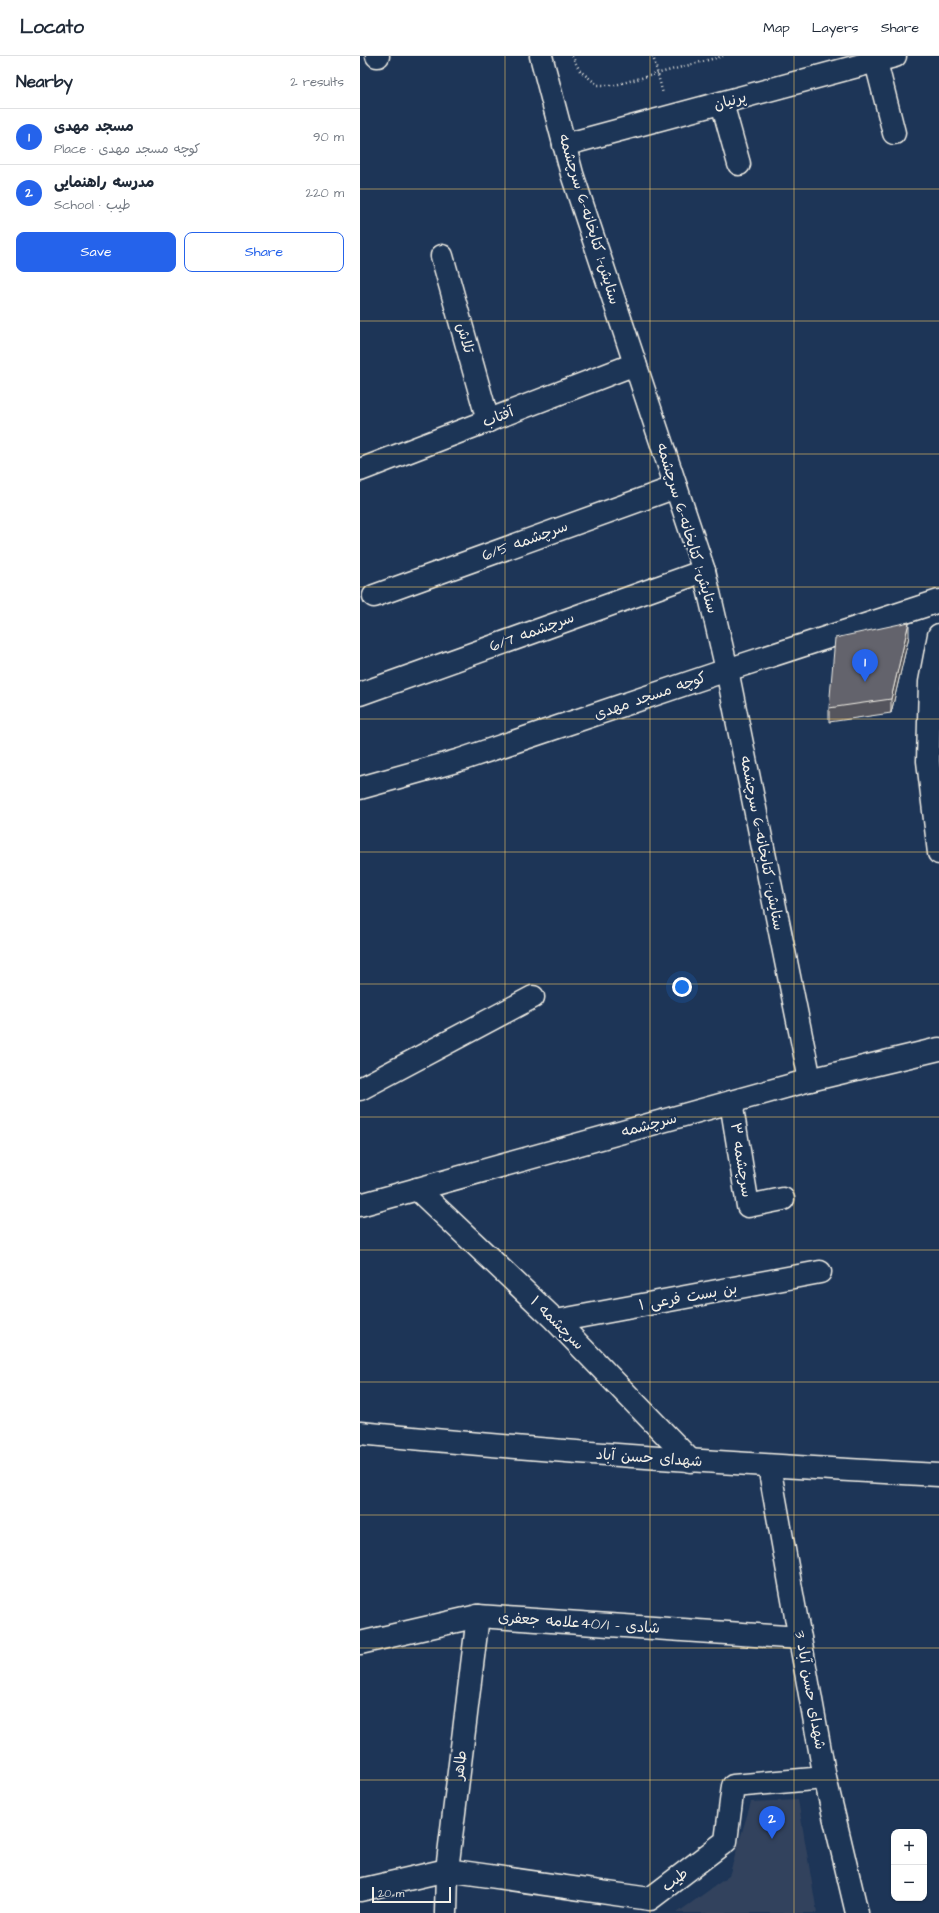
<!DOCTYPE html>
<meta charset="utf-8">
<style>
:root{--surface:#fff;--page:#f2f2f3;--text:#1f2937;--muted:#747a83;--line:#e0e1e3;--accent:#2563eb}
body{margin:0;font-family:"Architects Daughter","Playpen Sans Arabic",sans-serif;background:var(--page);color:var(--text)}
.controls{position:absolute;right:12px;bottom:12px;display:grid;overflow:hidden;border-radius:8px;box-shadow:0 1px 3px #0004}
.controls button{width:36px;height:36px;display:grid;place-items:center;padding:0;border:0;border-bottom:1px solid var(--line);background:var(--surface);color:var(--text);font:20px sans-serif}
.scale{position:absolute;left:12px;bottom:10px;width:79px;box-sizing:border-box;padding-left:4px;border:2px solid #f4f1e8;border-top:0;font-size:11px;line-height:14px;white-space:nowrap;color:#f4f1e8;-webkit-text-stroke:3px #1d3557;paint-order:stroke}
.you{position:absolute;left:322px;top:931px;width:14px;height:14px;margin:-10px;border:3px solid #fff;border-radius:50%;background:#1a73e8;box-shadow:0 0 0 6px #1a73e833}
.badge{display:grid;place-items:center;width:26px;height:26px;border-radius:50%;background:var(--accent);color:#fff;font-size:13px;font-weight:700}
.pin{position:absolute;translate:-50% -33px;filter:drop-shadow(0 1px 2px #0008)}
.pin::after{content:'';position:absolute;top:21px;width:14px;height:12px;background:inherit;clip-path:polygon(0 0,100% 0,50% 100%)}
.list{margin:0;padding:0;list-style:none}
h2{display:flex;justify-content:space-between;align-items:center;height:52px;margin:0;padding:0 16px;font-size:17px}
h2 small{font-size:13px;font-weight:400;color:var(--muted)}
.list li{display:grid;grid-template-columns:26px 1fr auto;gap:12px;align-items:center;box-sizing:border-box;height:56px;padding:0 16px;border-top:1px solid var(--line)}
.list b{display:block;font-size:15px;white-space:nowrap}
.list p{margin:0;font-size:13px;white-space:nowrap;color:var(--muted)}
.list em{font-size:13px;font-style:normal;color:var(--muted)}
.actions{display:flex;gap:8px;padding:12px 16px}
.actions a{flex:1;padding:9px 0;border:1px solid var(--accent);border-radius:8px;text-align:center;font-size:14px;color:var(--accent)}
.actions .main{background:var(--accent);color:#fff}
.map{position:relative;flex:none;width:579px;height:1857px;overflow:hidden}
header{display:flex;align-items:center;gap:24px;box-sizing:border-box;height:56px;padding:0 20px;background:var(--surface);border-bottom:1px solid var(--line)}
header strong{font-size:19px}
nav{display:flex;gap:22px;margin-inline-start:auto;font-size:14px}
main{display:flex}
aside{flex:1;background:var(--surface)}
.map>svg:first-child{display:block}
.built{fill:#32435d}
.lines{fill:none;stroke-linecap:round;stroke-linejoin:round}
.minor-casing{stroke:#f4f1e8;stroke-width:25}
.path{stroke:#f4f1e8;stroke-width:2.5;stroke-dasharray:1 3;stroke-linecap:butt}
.minor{stroke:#1d3557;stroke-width:22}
.wall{fill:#55555d;stroke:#f4f1e8}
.shaded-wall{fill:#45454c;stroke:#f4f1e8}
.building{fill:#63636c;stroke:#f4f1e8}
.grid{fill:none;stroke:#ffd166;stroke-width:1;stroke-opacity:0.55}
.labels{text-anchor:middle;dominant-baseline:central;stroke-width:4;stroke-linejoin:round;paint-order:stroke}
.street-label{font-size:15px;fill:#f4f1e8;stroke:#1d3557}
</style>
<header>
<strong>Locato</strong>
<nav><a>Map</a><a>Layers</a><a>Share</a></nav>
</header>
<main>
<aside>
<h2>Nearby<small>2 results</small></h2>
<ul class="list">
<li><span class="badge">1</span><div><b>مسجد مهدی</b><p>Place · کوچه مسجد مهدی</p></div><em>90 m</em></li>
<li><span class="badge">2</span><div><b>مدرسه راهنمایی</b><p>School · طیب</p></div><em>220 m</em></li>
</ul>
<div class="actions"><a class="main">Save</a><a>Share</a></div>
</aside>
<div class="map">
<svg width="579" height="1857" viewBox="0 0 579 1857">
<rect width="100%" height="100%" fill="#1d3557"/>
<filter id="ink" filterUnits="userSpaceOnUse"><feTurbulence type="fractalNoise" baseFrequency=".025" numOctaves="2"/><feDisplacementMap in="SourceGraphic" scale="8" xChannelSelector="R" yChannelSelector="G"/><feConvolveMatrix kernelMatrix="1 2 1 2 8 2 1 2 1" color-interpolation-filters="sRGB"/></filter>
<g filter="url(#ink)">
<!-- built -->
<polygon class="built" points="438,1744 457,1857 317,1857 369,1820 391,1746"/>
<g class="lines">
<defs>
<g id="minor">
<polyline points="17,0 18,0"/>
<polyline points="181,0 212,118 344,515 367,614 450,1024"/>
<polyline points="516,6 534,77"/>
<polyline points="362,47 379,108"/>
<polyline points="204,89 535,0"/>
<polyline points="82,200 128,365"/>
<polyline points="0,414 275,308"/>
<polyline points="14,540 316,431"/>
<polyline points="579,579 570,626 568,705 579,797"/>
<polyline points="0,638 344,515"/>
<polyline points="0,732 100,704 367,614 579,545"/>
<polyline points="0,1033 173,941"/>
<polyline points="371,1046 388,1150 423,1143"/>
<polyline points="57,1133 196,1265 331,1405"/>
<polyline points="0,1149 450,1024 579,993"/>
<polyline points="196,1265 460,1216"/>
<path d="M0 1377C193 1396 386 1409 579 1419"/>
<polyline points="409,1410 465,1722 497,1857"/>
<polyline points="0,1587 118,1560 440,1582"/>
<polyline points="0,1834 87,1814 290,1843 366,1785 373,1730 465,1722"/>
<polyline points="86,1857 87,1814 118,1560"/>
</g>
</defs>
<!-- minor casing -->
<use href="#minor" class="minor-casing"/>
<!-- path -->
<g class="path">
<polyline points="212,0 220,15 238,29 255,29 363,0"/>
<polyline points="293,0 303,38"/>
</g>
<!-- minor -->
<use href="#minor" class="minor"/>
</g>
<!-- wall -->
<polygon class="wall" points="549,580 531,657 469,666 469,652"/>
<!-- shaded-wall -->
<polygon class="shaded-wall" points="549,566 549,580 531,657 531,643"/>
<!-- building -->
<polygon class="building" points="549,566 531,643 469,652 475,582"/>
</g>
<!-- grid -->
<path class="grid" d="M145 0V1857M290 0V1857M434 0V1857M0 133H579M0 265H579M0 398H579M0 531H579M0 663H579M0 796H579M0 928H579M0 1061H579M0 1194H579M0 1326H579M0 1459H579M0 1592H579M0 1724H579"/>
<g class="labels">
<!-- street labels -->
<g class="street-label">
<text transform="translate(370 45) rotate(-15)">پرنیان</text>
<text transform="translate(229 163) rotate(73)">ستایش-1 کتابخانه-6 سرچشمه</text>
<text transform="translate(105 282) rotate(74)">تلاش</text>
<text transform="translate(138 361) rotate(-21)">آفتاب</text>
<text transform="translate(327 472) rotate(73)">ستایش-1 کتابخانه-6 سرچشمه</text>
<text transform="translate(165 485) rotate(-20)">سرچشمه 6/5</text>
<text transform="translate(172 576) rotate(-20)">سرچشمه 6/7</text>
<text transform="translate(290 640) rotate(-19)">کوچه مسجد مهدی</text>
<text transform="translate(402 787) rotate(79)">ستایش-1 کتابخانه-6 سرچشمه</text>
<text transform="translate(289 1069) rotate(-15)">سرچشمه</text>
<text transform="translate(381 1104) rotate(81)">سرچشمه ۳</text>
<text transform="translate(328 1241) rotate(-10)">بن بست فرعی ۱</text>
<text transform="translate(197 1267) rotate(45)">سرچشمه ۱</text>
<text transform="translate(289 1402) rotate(4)">شهدای حسن آباد</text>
<text transform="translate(219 1567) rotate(4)">شادی - 40/1علامه جعفری</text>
<text transform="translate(450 1634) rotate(80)">شهدای حسن آباد 3</text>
<text transform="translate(100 1709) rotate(-83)">طاهر</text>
<text transform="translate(315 1824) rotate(-37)">طیب</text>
</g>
</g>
</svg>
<div class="controls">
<button>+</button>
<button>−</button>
</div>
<div class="scale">20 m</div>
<div class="you"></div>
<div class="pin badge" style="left:505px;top:626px">1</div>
<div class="pin badge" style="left:412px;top:1783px">2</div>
</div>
</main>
